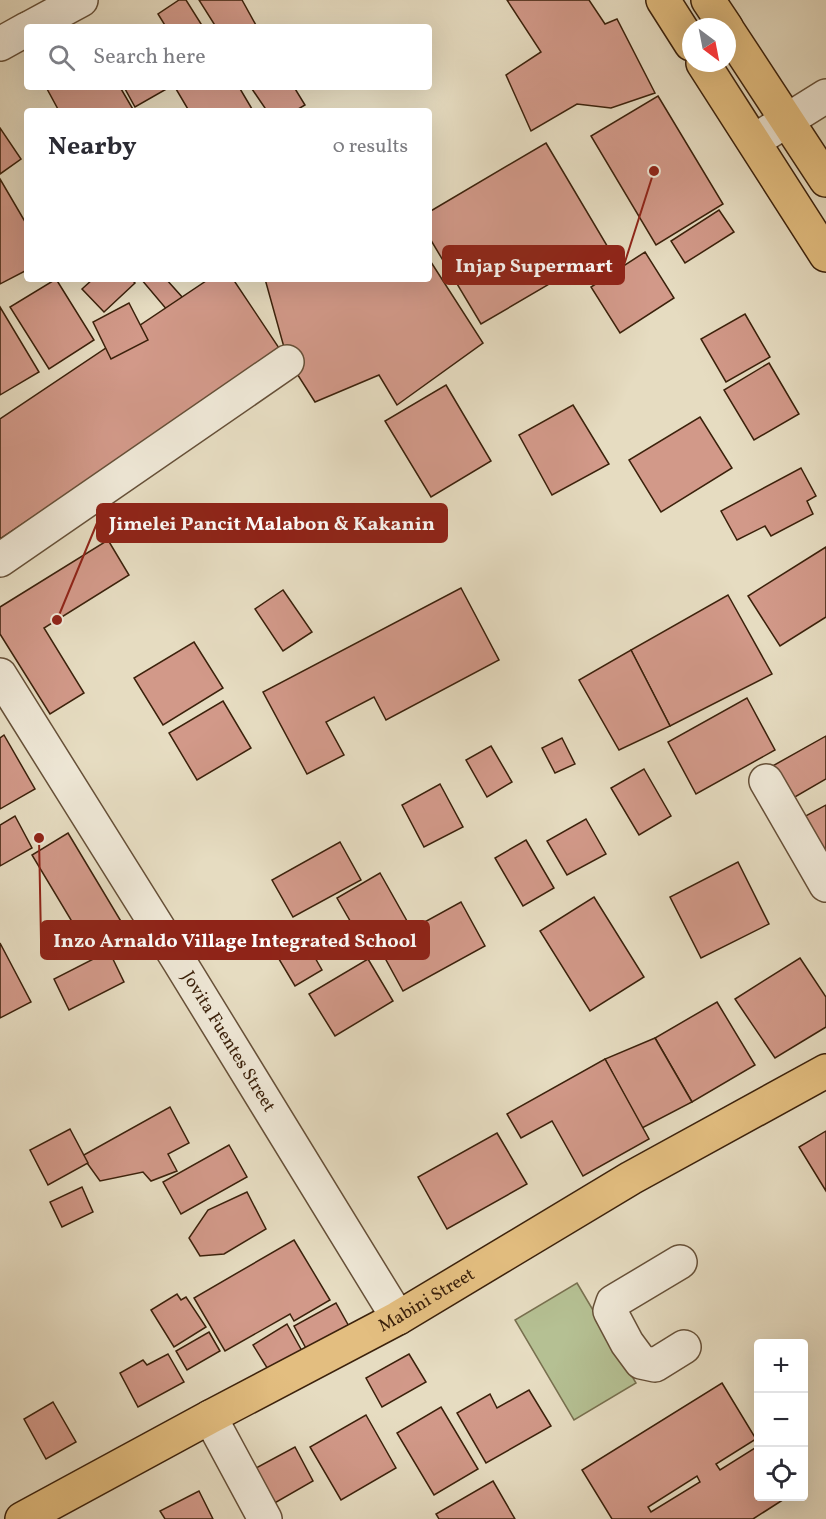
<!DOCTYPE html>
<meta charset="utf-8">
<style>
:root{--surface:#fff;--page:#f2f2f3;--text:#2b2b33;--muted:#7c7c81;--line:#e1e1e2}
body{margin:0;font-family:Vollkorn,serif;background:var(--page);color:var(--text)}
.controls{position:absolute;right:18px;bottom:18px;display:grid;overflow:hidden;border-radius:6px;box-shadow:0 6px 24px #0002}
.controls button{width:54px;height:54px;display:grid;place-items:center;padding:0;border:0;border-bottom:2px solid var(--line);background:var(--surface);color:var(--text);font:30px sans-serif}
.compass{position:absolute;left:682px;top:18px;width:54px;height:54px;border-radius:50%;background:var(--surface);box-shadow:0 6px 24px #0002;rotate:148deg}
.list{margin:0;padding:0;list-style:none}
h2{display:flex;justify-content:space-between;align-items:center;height:78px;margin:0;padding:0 24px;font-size:26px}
h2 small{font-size:20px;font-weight:400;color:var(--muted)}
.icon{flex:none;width:33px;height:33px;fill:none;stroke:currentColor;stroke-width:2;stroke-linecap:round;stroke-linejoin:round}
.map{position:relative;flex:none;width:826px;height:1519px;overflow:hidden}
.search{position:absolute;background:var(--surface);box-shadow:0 6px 24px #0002;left:24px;top:24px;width:408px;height:66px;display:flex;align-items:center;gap:15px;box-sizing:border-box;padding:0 21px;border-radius:6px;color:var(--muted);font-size:22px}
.panel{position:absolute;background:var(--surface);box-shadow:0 6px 24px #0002;left:24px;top:108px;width:408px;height:174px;border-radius:6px}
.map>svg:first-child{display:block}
.green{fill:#b5c093;stroke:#78704f;stroke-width:1.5}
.building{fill:#d29989;stroke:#3b210b;stroke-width:1.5;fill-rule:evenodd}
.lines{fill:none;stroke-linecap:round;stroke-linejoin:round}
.minor-casing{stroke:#665038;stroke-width:36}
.major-casing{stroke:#3b210b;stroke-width:36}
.highway-casing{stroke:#3b210b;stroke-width:36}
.minor{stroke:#efe8d7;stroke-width:33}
.major{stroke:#e3be80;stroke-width:33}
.highway{stroke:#e3be80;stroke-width:33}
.labels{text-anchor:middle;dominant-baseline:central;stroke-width:4.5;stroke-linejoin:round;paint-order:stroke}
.street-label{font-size:18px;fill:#3b210b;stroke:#efe8d7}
.leader{fill:none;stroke:#8f2418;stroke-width:2}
.callout-dot{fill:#8f2418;stroke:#efe8d7;stroke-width:2}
.callout{fill:#8f2418;stroke:#8f2418;stroke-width:2}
.callout-label{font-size:20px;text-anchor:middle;font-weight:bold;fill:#fff}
</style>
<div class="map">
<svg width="826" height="1519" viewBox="0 0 826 1519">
<rect width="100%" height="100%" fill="#e6dcc1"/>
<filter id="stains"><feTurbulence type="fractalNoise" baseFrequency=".00333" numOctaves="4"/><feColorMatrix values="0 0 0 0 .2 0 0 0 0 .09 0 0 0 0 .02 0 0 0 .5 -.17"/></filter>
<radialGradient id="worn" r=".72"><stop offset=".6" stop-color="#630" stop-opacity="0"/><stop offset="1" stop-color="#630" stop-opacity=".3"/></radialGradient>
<!-- green -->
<polygon class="green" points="577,1283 636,1383 574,1420 515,1320"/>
<!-- building -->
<g class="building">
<polygon points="179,0 186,0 203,27 166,27 158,14"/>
<polygon points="199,0 242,0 257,27 216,27"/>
<polygon points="507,0 589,0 605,24 617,19 655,93 611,108 577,104 531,131 506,75 541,52"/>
<polygon points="46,87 120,87 134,111 59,111"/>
<polygon points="124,87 170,87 135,107"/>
<polygon points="179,87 239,87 252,109 248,111 189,111 176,89"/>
<polygon points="256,87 294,87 305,105 295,111 267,111 252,89"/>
<polygon points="658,96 723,204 656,245 591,136"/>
<polygon points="0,128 21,159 0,174"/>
<polygon points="546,143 609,249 481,324 429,237 429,212"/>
<polygon points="0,179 27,225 27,270 0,284"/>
<polygon points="719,210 734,232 685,263 671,241"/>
<polygon points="645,252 674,298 620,333 591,287"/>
<polygon points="429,259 483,343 397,405 379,375 315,402 287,358 265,279 429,279"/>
<polygon points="56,279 94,340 49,369 10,307"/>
<polygon points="93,279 131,279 135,283 104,312 82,289"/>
<polygon points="141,279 166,279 183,298 168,311"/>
<polygon points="209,279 233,279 281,351 0,539 0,419"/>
<polygon points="129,303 148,340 111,359 93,322"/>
<polygon points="0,307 39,372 0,395"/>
<polygon points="745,314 770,357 726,382 701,339"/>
<polygon points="769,363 799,414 754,440 724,390"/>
<polygon points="446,385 491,461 431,497 385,421"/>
<polygon points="573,405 609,464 552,495 519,435"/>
<polygon points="700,417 732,468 661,512 629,460"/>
<polygon points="801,468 816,496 807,501 813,514 771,536 765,526 737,540 721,511"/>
<polygon points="108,540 129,575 44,628 84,693 50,714 0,634 0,607"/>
<polygon points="826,547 826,617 780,646 748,596"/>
<polygon points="461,588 499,660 386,720 374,697 326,722 344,755 307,774 263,692"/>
<polygon points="283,590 312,632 283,651 255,609"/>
<polygon points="728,595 772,674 670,726 631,650"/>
<polygon points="194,642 223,688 163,725 134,678"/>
<polygon points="631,650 670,726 619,750 579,680"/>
<polygon points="747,698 775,750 696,794 668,742"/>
<polygon points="223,701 251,748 197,780 169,733"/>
<polygon points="4,735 35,789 0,809 0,738"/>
<polygon points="826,736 826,779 788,801 769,768"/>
<polygon points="562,738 575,764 555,773 542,748"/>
<polygon points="491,746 512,782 487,797 466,760"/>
<polygon points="644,769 671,816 639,835 611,788"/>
<polygon points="440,784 463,827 424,847 402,805"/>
<polygon points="826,805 826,866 800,819"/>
<polygon points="15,816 32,848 0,866 0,825"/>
<polygon points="586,819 606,854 567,875 547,841"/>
<polygon points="68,833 128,933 92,955 32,855"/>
<polygon points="526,840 554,888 523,906 495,858"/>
<polygon points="340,842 361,880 293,917 272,880"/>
<polygon points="738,862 769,924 701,958 670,897"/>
<polygon points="380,873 407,921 364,945 337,898"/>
<polygon points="594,897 644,977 590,1011 540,931"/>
<polygon points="461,902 485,946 403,991 379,947"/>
<polygon points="298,928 322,970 295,986 270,944"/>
<polygon points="0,943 31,1002 0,1018"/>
<polygon points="109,951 124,982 69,1010 54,979"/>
<polygon points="800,958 826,997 826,1027 775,1058 735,999"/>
<polygon points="368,959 393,1001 335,1036 309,994"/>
<polygon points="717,1002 755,1065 692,1102 655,1038"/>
<polygon points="655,1038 692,1102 642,1128 605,1059"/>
<polygon points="605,1059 649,1139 583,1176 552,1121 521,1138 507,1114"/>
<polygon points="170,1107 189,1143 168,1154 177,1171 151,1181 143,1172 100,1181 82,1156"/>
<polygon points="70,1129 88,1163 48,1185 30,1150"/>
<polygon points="826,1131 826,1191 799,1147"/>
<polygon points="497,1133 527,1184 447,1229 418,1177"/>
<polygon points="229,1145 247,1177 181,1214 163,1182"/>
<polygon points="82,1187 93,1212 62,1227 50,1202"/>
<polygon points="247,1192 266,1229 224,1254 200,1256 189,1238 208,1210"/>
<polygon points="294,1240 330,1300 294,1321 290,1314 225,1351 194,1298"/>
<polygon points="177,1294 181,1300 186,1297 206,1327 174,1347 151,1310"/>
<polygon points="336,1303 351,1330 308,1352 294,1326"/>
<polygon points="287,1324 302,1351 269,1371 253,1345"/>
<polygon points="209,1332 220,1351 187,1370 176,1351"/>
<polygon points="168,1354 184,1382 138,1407 120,1373 143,1360 147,1365"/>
<polygon points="409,1354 426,1382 382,1407 366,1378"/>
<path d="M722 1383 756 1439 716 1464 720 1470 758 1446V1496H789L753 1519H612L582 1470ZM697 1476 700 1482 651 1512 648 1507Z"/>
<polygon points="529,1390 551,1426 486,1463 457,1413 490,1394 497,1408"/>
<polygon points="53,1402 76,1442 46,1459 24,1419"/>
<polygon points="441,1407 478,1469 434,1495 397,1433"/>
<polygon points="366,1415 396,1468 341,1500 310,1447"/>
<polygon points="295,1447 313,1481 266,1508 247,1473"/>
<polygon points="493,1481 515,1519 439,1519 436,1514"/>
<polygon points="199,1491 213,1519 165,1519 160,1511"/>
</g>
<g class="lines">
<defs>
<g id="minor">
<polyline points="31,27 81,0"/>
<polyline points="0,44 27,29"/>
<polyline points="754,141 826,96"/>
<polyline points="0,560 287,362"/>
<path id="s1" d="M0 675 179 961 398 1318"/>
<polyline points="766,781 826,885"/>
<polyline points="680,1262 613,1302 610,1311 627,1343 641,1362 655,1365 684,1347"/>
<polyline points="210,1417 265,1519"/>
</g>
<g id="major">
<path id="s2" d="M22 1519 210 1417 398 1318 631 1178 826 1071"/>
</g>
<g id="highway">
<polyline points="663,0 691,44"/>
<polyline points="708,0 726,27"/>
<polyline points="727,29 826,180"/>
<polyline points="703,63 826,255"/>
</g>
</defs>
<!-- minor casing -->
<use href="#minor" class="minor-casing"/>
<!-- major casing -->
<use href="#major" class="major-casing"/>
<!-- highway casing -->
<use href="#highway" class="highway-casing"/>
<!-- minor -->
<use href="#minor" class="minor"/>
<!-- major -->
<use href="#major" class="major"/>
<!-- highway -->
<use href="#highway" class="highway"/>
</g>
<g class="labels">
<!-- street labels -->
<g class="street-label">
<text stroke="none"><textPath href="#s1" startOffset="432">Jovita Fuentes Street</textPath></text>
<text stroke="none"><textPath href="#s2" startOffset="460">Mabini Street</textPath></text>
</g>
</g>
<!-- callouts -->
<path class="leader" d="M654 171L624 265M57 620L97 523M39 838L41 940"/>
<g class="callout-dot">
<circle cx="654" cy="171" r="6"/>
<circle cx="57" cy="620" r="6"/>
<circle cx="39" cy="838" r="6"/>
</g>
<g class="callout">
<rect x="443" y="246" width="181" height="38" rx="6"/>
<rect x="97" y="504" width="350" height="38" rx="6"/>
<rect x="41" y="921" width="388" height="38" rx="6"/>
</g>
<g class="callout-label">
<text x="534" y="272">Injap Supermart</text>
<text x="272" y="530">Jimelei Pancit Malabon &amp; Kakanin</text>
<text x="235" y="947">Inzo Arnaldo Village Integrated School</text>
</g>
<rect width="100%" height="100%" filter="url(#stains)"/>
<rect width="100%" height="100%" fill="url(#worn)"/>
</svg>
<div class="controls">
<button>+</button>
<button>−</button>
<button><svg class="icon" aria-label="locate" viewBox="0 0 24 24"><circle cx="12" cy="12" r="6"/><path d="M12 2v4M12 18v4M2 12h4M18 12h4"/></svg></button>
</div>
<svg class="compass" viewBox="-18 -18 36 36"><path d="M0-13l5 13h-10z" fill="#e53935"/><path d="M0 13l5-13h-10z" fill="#7c7c81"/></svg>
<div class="search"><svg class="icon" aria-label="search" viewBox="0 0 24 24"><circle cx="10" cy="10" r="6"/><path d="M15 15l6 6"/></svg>Search here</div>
<section class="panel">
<h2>Nearby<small>0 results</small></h2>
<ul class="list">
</ul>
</section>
</div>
